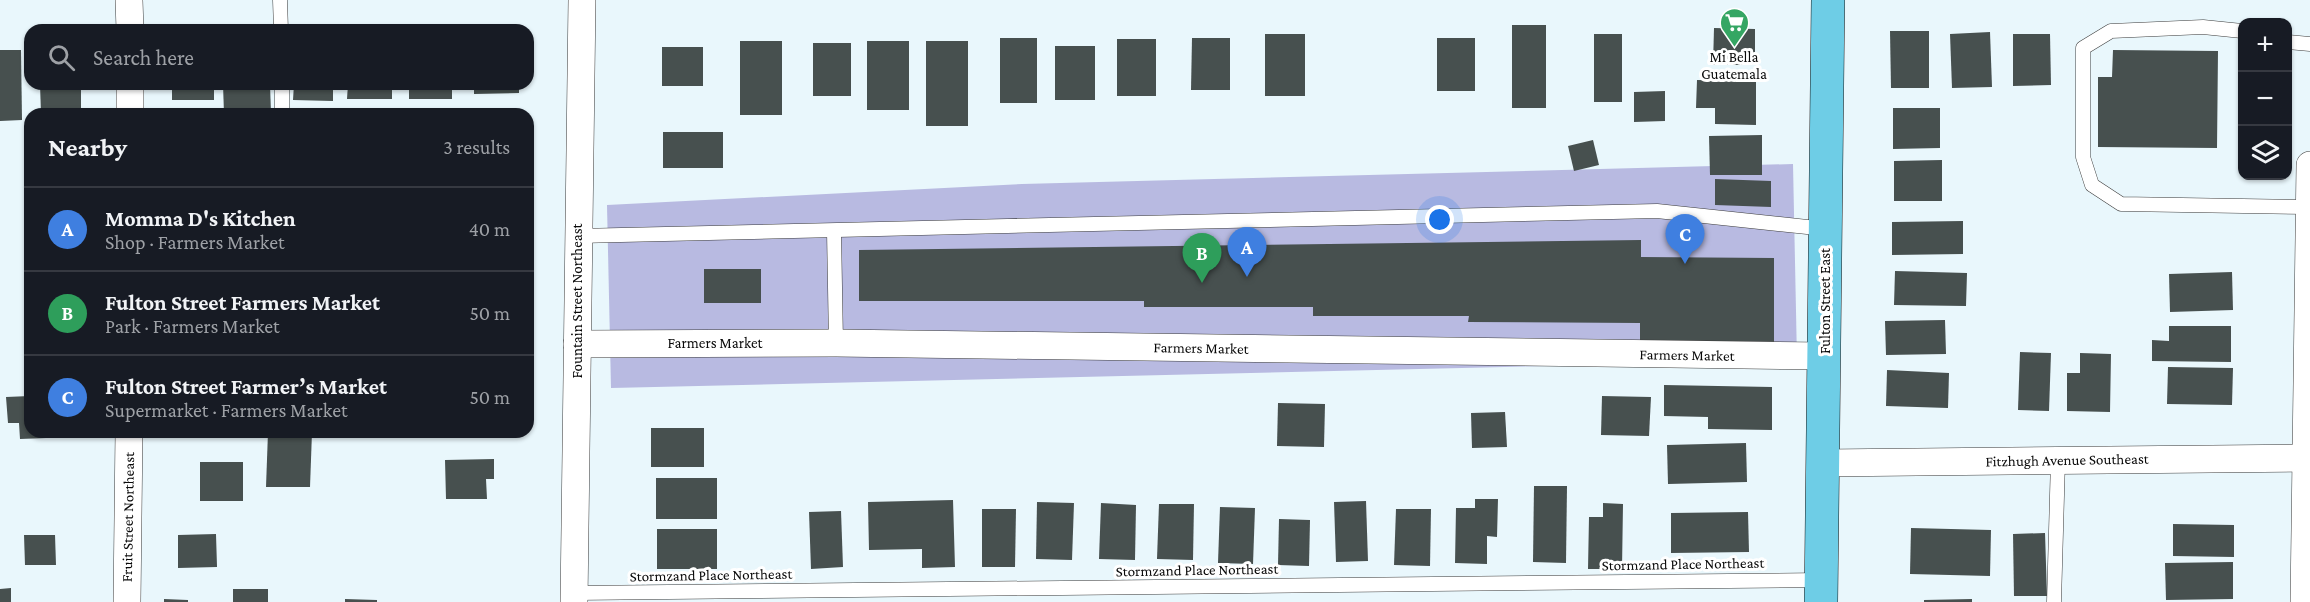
<!DOCTYPE html>
<meta charset="utf-8">
<style>
:root{--surface:#171b24;--page:#20242c;--text:#f1f3f6;--muted:#9ea1a6;--line:#363941;--accent:#35a663}
body{margin:0;font-family:"Crimson Pro",serif;background:var(--page);color:var(--text)}
.controls{position:absolute;right:18px;top:18px;display:grid;overflow:hidden;border-radius:12px;box-shadow:0 2px 4px #0004}
.controls button{width:54px;height:54px;display:grid;place-items:center;padding:0;border:0;border-bottom:2px solid var(--line);background:var(--surface);color:var(--text);font:30px sans-serif}
.you{position:absolute;left:1440px;top:220px;width:21px;height:21px;margin:-15px;border:4px solid #fff;border-radius:50%;background:#1a73e8;box-shadow:0 0 0 9px #1a73e833}
.badge{display:grid;place-items:center;width:39px;height:39px;border-radius:50%;background:var(--accent);color:#fff;font-size:20px;font-weight:700}
.pin{position:absolute;translate:-50% -50px;filter:drop-shadow(0 2px 3px #0008)}
.pin::after{content:'';position:absolute;top:32px;width:21px;height:18px;background:inherit;clip-path:polygon(0 0,100% 0,50% 100%)}
.list{margin:0;padding:0;list-style:none}
h2{display:flex;justify-content:space-between;align-items:center;height:78px;margin:0;padding:0 24px;font-size:26px}
h2 small{font-size:20px;font-weight:400;color:var(--muted)}
.list li{display:grid;grid-template-columns:39px 1fr auto;gap:18px;align-items:center;box-sizing:border-box;height:84px;padding:0 24px;border-top:2px solid var(--line)}
.list b{display:block;font-size:22px;white-space:nowrap}
.list p{margin:0;font-size:20px;white-space:nowrap;color:var(--muted)}
.list em{font-size:20px;font-style:normal;color:var(--muted)}
.icon{flex:none;width:33px;height:33px;fill:none;stroke:currentColor;stroke-width:2;stroke-linecap:round;stroke-linejoin:round}
.map{position:relative;flex:none;width:2310px;height:602px;overflow:hidden}
.search{position:absolute;background:var(--surface);box-shadow:0 2px 4px #0004;left:24px;top:24px;width:510px;height:66px;display:flex;align-items:center;gap:15px;box-sizing:border-box;padding:0 21px;border-radius:18px;color:var(--muted);font-size:22px}
.panel{position:absolute;background:var(--surface);box-shadow:0 2px 4px #0004;left:24px;top:108px;width:510px;height:330px;border-radius:18px}
.map>svg:first-child{display:block}
.green{fill:#b8bae1}
.building{fill:#47504f}
.lines{fill:none;stroke-linecap:round;stroke-linejoin:round}
.service-casing{stroke:#3c3c3c;stroke-width:15}
.minor-casing{stroke:#3c3c3c;stroke-width:28}
.primary-casing{stroke:#1a1a1a;stroke-width:34}
.service{stroke:#fff;stroke-width:14}
.minor{stroke:#fff;stroke-width:27}
.primary{stroke:#6ecde6;stroke-width:33}
.labels{text-anchor:middle;dominant-baseline:central;stroke-width:6;stroke-linejoin:round;paint-order:stroke}
.poi-label{font-size:15px;fill:#090909;stroke:#fff}
.street-label{font-size:15px;fill:#090909;stroke:#fff}
</style>
<div class="map">
<svg width="2310" height="602" viewBox="0 0 2310 602">
<rect width="100%" height="100%" fill="#e9f7fc"/>
<!-- green -->
<polygon class="green" points="1793,164 1797,360 611,388 607,205 1022,184"/>
<!-- building -->
<g class="building">
<rect x="1512" y="25" width="34" height="83"/>
<polygon points="1714,28 1755,29 1755,65 1713,65"/>
<polygon points="1890,31 1929,31 1929,88 1891,88"/>
<polygon points="1990,32 1992,87 1952,88 1950,34"/>
<rect x="1265" y="34" width="40" height="62"/>
<rect x="1594" y="34" width="28" height="68"/>
<polygon points="2013,34 2050,34 2051,85 2013,86"/>
<rect x="1000" y="38" width="37" height="65"/>
<polygon points="1192,38 1230,38 1230,90 1191,90"/>
<rect x="1437" y="38" width="38" height="53"/>
<rect x="1117" y="39" width="39" height="57"/>
<rect x="740" y="41" width="42" height="74"/>
<rect x="867" y="41" width="42" height="69"/>
<rect x="926" y="41" width="42" height="85"/>
<rect x="813" y="43" width="38" height="53"/>
<rect x="1055" y="46" width="40" height="54"/>
<rect x="662" y="47" width="41" height="39"/>
<polygon points="0,50 21,50 22,120 0,121"/>
<polygon points="2113,50 2218,51 2217,148 2098,147 2098,77 2112,77"/>
<polygon points="1697,80 1756,81 1756,125 1715,124 1715,108 1696,108"/>
<polygon points="40,84 81,84 81,114 41,114"/>
<rect x="172" y="84" width="42" height="16"/>
<polygon points="223,84 270,84 271,114 224,114"/>
<polygon points="294,84 333,84 333,101 293,100"/>
<polygon points="348,84 392,84 392,99 347,99"/>
<rect x="409" y="84" width="43" height="15"/>
<polygon points="474,84 519,84 519,93 474,94"/>
<polygon points="1665,91 1665,121 1634,122 1634,92"/>
<polygon points="1893,108 1940,108 1940,148 1893,149"/>
<rect x="663" y="132" width="60" height="36"/>
<polygon points="1762,135 1762,175 1710,175 1709,136"/>
<polygon points="1593,140 1599,165 1574,171 1568,146"/>
<polygon points="1942,160 1942,201 1894,201 1894,161"/>
<polygon points="1715,179 1771,181 1771,207 1715,205"/>
<polygon points="1963,221 1963,254 1892,255 1892,222"/>
<polygon points="1641,240 1641,257 1774,258 1774,342 1640,341 1640,323 1468,322 1469,316 1313,316 1313,307 1144,307 1144,301 859,301 859,250"/>
<rect x="704" y="269" width="57" height="34"/>
<polygon points="1895,271 1967,273 1966,306 1894,305"/>
<polygon points="2232,272 2233,310 2170,312 2169,274"/>
<polygon points="1945,320 1946,354 1886,355 1885,321"/>
<polygon points="2169,326 2231,326 2231,362 2152,361 2152,340 2169,341"/>
<polygon points="2020,352 2051,353 2049,411 2018,410"/>
<polygon points="2080,353 2111,354 2110,412 2067,411 2067,373 2080,373"/>
<polygon points="2168,367 2233,368 2232,405 2167,404"/>
<polygon points="1887,370 1949,373 1948,408 1886,406"/>
<polygon points="1664,385 1772,387 1772,430 1708,429 1708,417 1664,416"/>
<polygon points="30,396 30,432 46,432 46,438 20,439 19,423 8,423 6,397"/>
<polygon points="1602,396 1651,397 1649,436 1601,435"/>
<polygon points="1278,403 1325,404 1324,447 1277,446"/>
<polygon points="1505,412 1507,447 1472,448 1471,413"/>
<rect x="651" y="428" width="53" height="39"/>
<polygon points="268,432 312,432 310,487 266,487"/>
<rect x="439" y="432" width="58" height="5"/>
<polygon points="1746,443 1747,482 1668,484 1667,445"/>
<polygon points="494,459 494,479 486,479 487,499 446,499 445,460"/>
<rect x="200" y="462" width="43" height="39"/>
<rect x="656" y="478" width="61" height="41"/>
<polygon points="1534,486 1567,486 1566,563 1533,562"/>
<polygon points="1475,499 1498,499 1497,537 1487,536 1487,564 1455,563 1456,508 1475,508"/>
<polygon points="953,500 955,567 922,568 922,549 869,550 868,502"/>
<polygon points="1366,501 1368,561 1336,562 1334,502"/>
<polygon points="1037,502 1074,503 1072,560 1036,559"/>
<polygon points="1101,503 1136,505 1135,560 1099,559"/>
<polygon points="1603,503 1623,504 1622,569 1588,569 1589,517 1603,517"/>
<polygon points="1159,504 1194,504 1193,560 1157,559"/>
<polygon points="1220,507 1255,508 1253,564 1218,563"/>
<polygon points="982,509 1016,509 1015,567 982,567"/>
<polygon points="1396,509 1431,509 1430,566 1394,565"/>
<polygon points="841,511 843,567 811,569 809,512"/>
<polygon points="1748,512 1749,552 1671,553 1671,513"/>
<polygon points="1279,519 1310,520 1309,566 1278,565"/>
<polygon points="2173,524 2234,525 2234,557 2173,556"/>
<polygon points="1911,528 1991,530 1990,576 1910,574"/>
<rect x="657" y="529" width="60" height="40"/>
<polygon points="2045,533 2047,596 2014,596 2013,534"/>
<polygon points="216,534 217,567 178,568 178,535"/>
<polygon points="24,535 55,535 56,565 25,565"/>
<polygon points="2233,562 2233,599 2166,600 2165,563"/>
<polygon points="11,588 11,602 0,602 0,589"/>
<rect x="233" y="589" width="35" height="13"/>
<polygon points="164,599 188,600 188,602 164,602"/>
<polygon points="345,599 377,600 377,602 345,602"/>
<polygon points="1972,599 1972,602 1924,602 1924,600"/>
</g>
<g class="lines">
<defs>
<g id="service">
<polyline points="280,0 281,30"/>
<polyline points="2242,31 2203,27 2111,31 2083,48 2083,157 2092,185 2121,204 2309,207"/>
<polyline points="2288,42 2310,44"/>
<polyline points="282,84 282,114"/>
<polyline points="834,231 836,343"/>
<polyline points="577,236 1657,211 1826,229"/>
<polyline points="574,593 1821,580"/>
<polyline points="2054,602 2058,460"/>
</g>
<g id="minor">
<polyline points="129,0 130,30"/>
<polyline points="130,84 130,114"/>
<polyline points="577,344 836,343 1825,356"/>
<polyline points="1824,463 2310,458"/>
<polyline points="127,602 129,432"/>
<polyline points="574,602 582,0"/>
<polyline points="2304,602 2310,165"/>
</g>
<polyline id="primary" points="1821,602 1828,0"/>
</defs>
<!-- service casing -->
<use href="#service" class="service-casing"/>
<!-- minor casing -->
<use href="#minor" class="minor-casing"/>
<!-- primary casing -->
<use href="#primary" class="primary-casing"/>
<!-- service -->
<use href="#service" class="service"/>
<!-- minor -->
<use href="#minor" class="minor"/>
<!-- primary -->
<use href="#primary" class="primary"/>
</g>
<!-- icons -->
<defs>
<symbol id="supermarket-pin" viewBox="-11 -11 22 30"><path d="M0 17L-7.5 6A9.5 9.5 0 1 1 7.5 6Z" fill="#35a663" stroke="#fff"/><path d="M-6-5.5h2.5l.6 2H6L4.5 2H-2.5L-4.4-4H-6ZM-1.5 3.2a1.3 1.3 0 1 0 .1 0ZM3 3.2a1.3 1.3 0 1 0 .1 0Z" fill="#fff"/></symbol>
</defs>
<g fill-rule="evenodd">
<use href="#supermarket-pin" x="1718" y="6" width="33" height="45"/>
</g>
<g class="labels">
<!-- poi labels -->
<g class="poi-label">
<text x="1734" y="57">Mi Bella<tspan x="1734" dy="17">Guatemala</tspan></text>
</g>
<!-- street labels -->
<g class="street-label">
<text transform="translate(577 301) rotate(-90)">Fountain Street Northeast</text>
<text transform="translate(1825 301) rotate(-90)">Fulton Street East</text>
<text x="715" y="343">Farmers Market</text>
<text transform="translate(1201 348) rotate(1)">Farmers Market</text>
<text transform="translate(1687 355) rotate(1)">Farmers Market</text>
<text transform="translate(2067 460) rotate(-1)">Fitzhugh Avenue Southeast</text>
<text transform="translate(128 517) rotate(-89)">Fruit Street Northeast</text>
<text transform="translate(1683 564) rotate(-1)">Stormzand Place Northeast</text>
<text transform="translate(1197 570) rotate(-1)">Stormzand Place Northeast</text>
<text transform="translate(711 575) rotate(-1)">Stormzand Place Northeast</text>
</g>
</g>
</svg>
<div class="controls">
<button>+</button>
<button>−</button>
<button><svg class="icon" aria-label="layers" viewBox="0 0 24 24"><path d="M12 4l9 5-9 5-9-5zM3 14l9 5 9-5"/></svg></button>
</div>
<div class="you"></div>
<div class="pin badge" style="left:1247px;top:277px;background:#3f7fe0">A</div>
<div class="pin badge" style="left:1202px;top:283px;background:#2e9e5b">B</div>
<div class="pin badge" style="left:1685px;top:264px;background:#3f7fe0">C</div>
<div class="search"><svg class="icon" aria-label="search" viewBox="0 0 24 24"><circle cx="10" cy="10" r="6"/><path d="M15 15l6 6"/></svg>Search here</div>
<section class="panel">
<h2>Nearby<small>3 results</small></h2>
<ul class="list">
<li><span class="badge" style="background:#3f7fe0">A</span><div><b>Momma D's Kitchen</b><p>Shop · Farmers Market</p></div><em>40 m</em></li>
<li><span class="badge" style="background:#2e9e5b">B</span><div><b>Fulton Street Farmers Market</b><p>Park · Farmers Market</p></div><em>50 m</em></li>
<li><span class="badge" style="background:#3f7fe0">C</span><div><b>Fulton Street Farmer’s Market</b><p>Supermarket · Farmers Market</p></div><em>50 m</em></li>
</ul>
</section>
</div>
